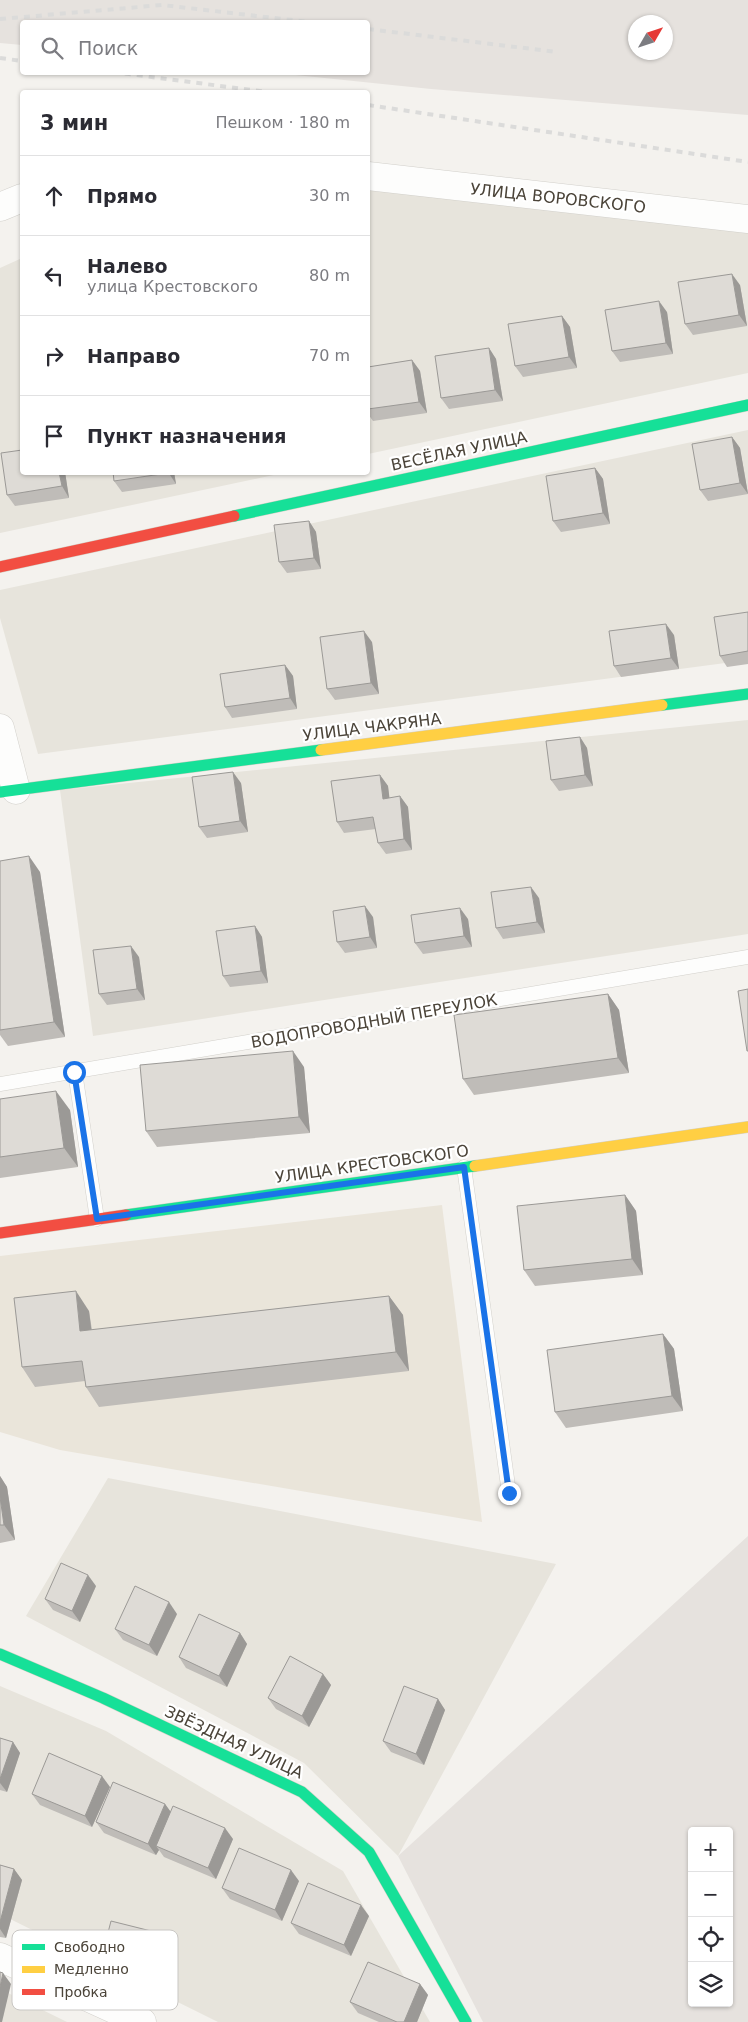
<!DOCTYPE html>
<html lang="ru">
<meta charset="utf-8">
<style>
:root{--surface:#fff;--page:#f7f7f7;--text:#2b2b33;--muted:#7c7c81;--line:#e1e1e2}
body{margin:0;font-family:"DejaVu Sans",sans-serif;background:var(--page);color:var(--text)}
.controls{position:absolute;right:15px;bottom:15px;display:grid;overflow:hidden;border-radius:5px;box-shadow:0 1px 4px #0004}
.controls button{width:45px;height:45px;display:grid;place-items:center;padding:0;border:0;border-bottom:1px solid var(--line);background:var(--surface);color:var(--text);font:25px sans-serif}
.compass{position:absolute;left:628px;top:15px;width:45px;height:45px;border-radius:50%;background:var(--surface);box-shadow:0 1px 4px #0004;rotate:51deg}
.stop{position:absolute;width:15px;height:15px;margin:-11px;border:4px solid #1a73e8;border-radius:50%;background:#fff}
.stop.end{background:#1a73e8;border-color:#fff;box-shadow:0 1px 5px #0008}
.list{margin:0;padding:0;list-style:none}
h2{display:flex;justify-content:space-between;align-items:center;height:65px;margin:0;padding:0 20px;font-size:21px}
h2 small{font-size:16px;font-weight:400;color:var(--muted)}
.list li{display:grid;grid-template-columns:32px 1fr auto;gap:15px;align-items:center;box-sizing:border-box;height:80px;padding:0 20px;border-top:1px solid var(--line)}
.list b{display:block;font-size:19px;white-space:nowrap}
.list p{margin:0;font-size:16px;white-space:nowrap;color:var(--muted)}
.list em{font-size:16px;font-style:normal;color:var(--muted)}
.icon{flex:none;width:28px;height:28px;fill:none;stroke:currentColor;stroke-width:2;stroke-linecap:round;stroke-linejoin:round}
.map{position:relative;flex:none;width:748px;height:2022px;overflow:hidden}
.search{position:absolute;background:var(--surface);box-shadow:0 1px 4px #0004;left:20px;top:20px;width:350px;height:55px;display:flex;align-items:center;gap:12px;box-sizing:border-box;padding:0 18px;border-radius:5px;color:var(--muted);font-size:19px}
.panel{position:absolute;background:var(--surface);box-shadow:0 1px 4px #0004;left:20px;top:90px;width:350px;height:385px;border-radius:5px}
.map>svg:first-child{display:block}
.residential{fill:#e7e4dc}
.industrial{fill:#e6e2de;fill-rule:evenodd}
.education{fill:#eae5da}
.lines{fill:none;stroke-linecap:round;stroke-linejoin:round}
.lane-casing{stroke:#d2d0cb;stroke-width:15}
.street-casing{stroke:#d2d0cb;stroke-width:29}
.fast-casing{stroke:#d3cfc5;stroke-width:12}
.slow-casing{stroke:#d3cfc5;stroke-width:12}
.jam-casing{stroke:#d3cfc5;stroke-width:12}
.lane{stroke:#fdfdfc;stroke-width:14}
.street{stroke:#fdfdfc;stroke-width:28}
.fast{stroke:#16e098;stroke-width:11}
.slow{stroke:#ffcf43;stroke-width:11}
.jam{stroke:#f24e42;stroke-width:11}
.rail{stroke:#dbdbda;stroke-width:4;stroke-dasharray:6 6;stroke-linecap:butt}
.wall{fill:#bfbcb8}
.shaded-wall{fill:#9b9996}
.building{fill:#dedbd6;stroke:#9b9996}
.route{stroke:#1a73e8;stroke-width:6}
.labels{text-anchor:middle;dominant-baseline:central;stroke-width:4.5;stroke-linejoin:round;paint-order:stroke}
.street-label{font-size:16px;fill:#4b4439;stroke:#fff}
.key{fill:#fff;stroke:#c9c7c4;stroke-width:1}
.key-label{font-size:14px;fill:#4b4439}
</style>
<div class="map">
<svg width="748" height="2022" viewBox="0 0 748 2022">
<rect width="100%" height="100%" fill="#f4f2ee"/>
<!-- residential -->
<g class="residential">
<polygon points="368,171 748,209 748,373 368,454"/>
<polygon points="22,258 22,472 283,473 0,533 0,268"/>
<polygon points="748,430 748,660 38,754 0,618 0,590"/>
<polygon points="748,720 748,934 93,1036 60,790"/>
<polygon points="108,1478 556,1564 398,1856 304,1763 26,1616"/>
<polygon points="0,1686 106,1731 343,1871 430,2022 218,2022 0,1914"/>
<polygon points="0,1989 67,2022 0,2022"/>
</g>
<!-- industrial -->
<g class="industrial">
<path d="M0 0H748V115L431 89 276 73 368 72V22H22V45L0 43ZM636 22H666V52H636Z"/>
<path d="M748 1536V2022H483L398 1856ZM692 1831H729V2003H692Z"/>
</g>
<!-- education -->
<polygon class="education" points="442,1205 482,1522 60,1450 0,1432 0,1256"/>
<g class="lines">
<defs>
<g id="lane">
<polyline points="75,1072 97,1219"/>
<polyline points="0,1084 748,957"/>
<polyline points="464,1167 509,1493"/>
</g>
<g id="street">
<polyline points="368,176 748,219"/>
<polyline points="0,207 22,198"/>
<polyline points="0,728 16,790"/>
<polyline points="0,1957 142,2022"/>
</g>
<g id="fast">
<polyline points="234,516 748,405"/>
<polyline points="662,705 748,694"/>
<polyline points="0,792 321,750"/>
<polyline points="126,1215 475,1166"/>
<polyline points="0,1654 103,1698 302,1792 369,1852 466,2022"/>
</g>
<g id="slow">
<polyline points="321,750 662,705"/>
<polyline points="475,1166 748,1127"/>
</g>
<g id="jam">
<polyline points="0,567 234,516"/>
<polyline points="0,1233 126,1215"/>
</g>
</defs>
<!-- lane casing -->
<use href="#lane" class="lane-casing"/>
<!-- street casing -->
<use href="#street" class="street-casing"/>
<!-- fast casing -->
<use href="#fast" class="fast-casing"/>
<!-- slow casing -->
<use href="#slow" class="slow-casing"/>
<!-- jam casing -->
<use href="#jam" class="jam-casing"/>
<!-- lane -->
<use href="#lane" class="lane"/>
<!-- street -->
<use href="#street" class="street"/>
<!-- fast -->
<use href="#fast" class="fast"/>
<!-- slow -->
<use href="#slow" class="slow"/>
<!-- jam -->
<use href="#jam" class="jam"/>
<!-- rail -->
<g class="rail">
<polyline points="0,19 162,5 309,22"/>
<polyline points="368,29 557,52"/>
<polyline points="0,58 22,61"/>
<polyline points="113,72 267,92"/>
<polyline points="368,105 748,162"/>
</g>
</g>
<!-- wall -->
<g class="wall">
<polygon points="740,285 747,326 693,335 685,324"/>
<polygon points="667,312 673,354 620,362 612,351"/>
<polygon points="562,316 570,327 577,368 523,377 515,366"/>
<polygon points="489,348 496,359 503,401 449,409 441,398"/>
<polygon points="412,360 420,371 427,413 373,421 368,414 368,367"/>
<polygon points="732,437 740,448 748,494 708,501 700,490"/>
<polygon points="595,468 603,479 610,524 561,532 553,521"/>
<polygon points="65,472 69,498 15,506 7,495"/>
<polygon points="113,472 174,472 176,484 122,492 114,481"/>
<polygon points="309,521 316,532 321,569 287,573 279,562"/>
<polygon points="748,612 748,664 727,667 720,656"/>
<polygon points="674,635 679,669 621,677 614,666"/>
<polygon points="372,642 379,694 335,700 327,689"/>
<polygon points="285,665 293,676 297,709 232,718 225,707"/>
<polygon points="580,737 587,748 593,786 559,791 551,780"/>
<polygon points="380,775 388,786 389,798 400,796 408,807 412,850 386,854 378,843 376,829 344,833 337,822"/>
<polygon points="241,783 248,832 207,838 199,827"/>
<polygon points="0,861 40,872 65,1037 8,1046 0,1035"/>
<polygon points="539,898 545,933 503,939 496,928"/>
<polygon points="373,917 377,948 345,953 337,942"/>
<polygon points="468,919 472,947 423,954 415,943"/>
<polygon points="255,926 262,937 268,983 230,987 223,976"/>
<polygon points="139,957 145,1000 107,1005 99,994"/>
<polygon points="608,994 619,1010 629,1073 474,1095 463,1079"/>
<polygon points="304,1067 310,1133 157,1147 146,1131"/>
<polygon points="0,1099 70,1110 78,1167 0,1178"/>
<polygon points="625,1195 636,1211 643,1275 535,1286 524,1270"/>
<polygon points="389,1296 403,1315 409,1371 99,1407 86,1387 85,1381 35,1387 22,1367 89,1311 92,1330"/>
<polygon points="663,1334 674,1349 683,1411 566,1428 555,1412"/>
<polygon points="0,1476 7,1487 15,1540 0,1543"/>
<polygon points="96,1586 80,1622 53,1610 45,1599"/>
<polygon points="177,1614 157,1656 123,1640 115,1629"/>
<polygon points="240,1633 247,1644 227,1687 186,1668 179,1657"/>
<polygon points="323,1674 331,1685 309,1727 276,1709 268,1698"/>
<polygon points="438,1699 445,1710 424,1765 391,1752 383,1741"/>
<polygon points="0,1738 13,1742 20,1753 7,1792 0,1790"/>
<polygon points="110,1787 92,1827 40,1805 32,1794"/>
<polygon points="165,1804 170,1811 233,1839 216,1879 164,1857 159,1850 156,1855 104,1833 96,1822"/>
<polygon points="0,1865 14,1869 22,1880 6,1938 0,1937"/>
<polygon points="299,1881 282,1921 230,1899 222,1888"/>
<polygon points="369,1916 351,1956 299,1934 291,1923"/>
<polygon points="151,1931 159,1942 144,2001 103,1991 96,1979"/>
<polygon points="420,1984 428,1995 417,2022 379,2022 358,2013 350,2002"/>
</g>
<!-- shaded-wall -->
<g class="shaded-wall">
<polygon points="732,274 740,285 747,326 739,315"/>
<polygon points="659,301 667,312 673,354 666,343"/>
<polygon points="562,316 570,327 577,368 569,357"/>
<polygon points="489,348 496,359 503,401 495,390"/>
<polygon points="412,360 420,371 427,413 419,402"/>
<polygon points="732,437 740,448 748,494 740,483"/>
<polygon points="595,468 603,479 610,524 603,513"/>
<polygon points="59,472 65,472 69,498 62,486"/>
<polygon points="168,472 174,472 176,484"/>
<polygon points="309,521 316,532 321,569 314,558"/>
<polygon points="666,624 674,635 679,669 671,658"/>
<polygon points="364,631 372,642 379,694 371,683"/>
<polygon points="285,665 293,676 297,709 290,698"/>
<polygon points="580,737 587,748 593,786 585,775"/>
<polygon points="233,772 241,783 248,832 240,821"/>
<polygon points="380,775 388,786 391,810 383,799"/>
<polygon points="400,796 408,807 412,850 404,839"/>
<polygon points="29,856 40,872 65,1037 54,1022"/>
<polygon points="531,887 539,898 545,933 537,922"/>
<polygon points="365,906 373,917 377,948 370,937"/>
<polygon points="460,908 468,919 472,947 464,936"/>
<polygon points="255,926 262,937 268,983 261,971"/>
<polygon points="131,946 139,957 145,1000 137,989"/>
<polygon points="608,994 619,1010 629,1073 618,1058"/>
<polygon points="293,1051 304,1067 310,1133 299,1117"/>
<polygon points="56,1091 70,1110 78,1167 64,1148"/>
<polygon points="625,1195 636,1211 643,1275 632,1259"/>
<polygon points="76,1291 89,1311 94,1351 80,1331"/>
<polygon points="389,1296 403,1315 409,1371 396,1352"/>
<polygon points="663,1334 674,1349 683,1411 672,1396"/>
<polygon points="0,1476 7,1487 15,1540 4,1525 0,1497"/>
<polygon points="88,1575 96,1586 80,1622 72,1611"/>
<polygon points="169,1602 177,1614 157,1656 149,1645"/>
<polygon points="240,1633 247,1644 227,1687 219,1676"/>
<polygon points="323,1674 331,1685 309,1727 302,1716"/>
<polygon points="438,1699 445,1710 424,1765 416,1754"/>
<polygon points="13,1742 20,1753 7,1792 0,1783 0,1779"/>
<polygon points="102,1776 110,1787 92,1827 85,1816"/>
<polygon points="165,1804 173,1815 156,1846 159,1850 156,1855 148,1844"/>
<polygon points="225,1828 233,1839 216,1879 208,1868"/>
<polygon points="14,1869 22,1880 6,1938 0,1929 0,1922"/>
<polygon points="291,1870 299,1881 282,1921 275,1910"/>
<polygon points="361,1905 369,1916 351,1956 344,1945"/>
<polygon points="151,1931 159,1942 144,2001 136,1990"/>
<polygon points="3,1973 11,1984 2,2022 0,2022 0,1987"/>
<polygon points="420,1984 428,1995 417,2022 404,2022"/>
</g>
<!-- building -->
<g class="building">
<polygon points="732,274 739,315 685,324 678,282"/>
<polygon points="659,301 666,343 612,351 605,310"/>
<polygon points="562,316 569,357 515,366 508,324"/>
<polygon points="489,348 495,390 441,398 435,356"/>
<polygon points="412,360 419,402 368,409 368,367"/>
<polygon points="732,437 740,483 700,490 692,444"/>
<polygon points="22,450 22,472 59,472 62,486 7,495 1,453"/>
<polygon points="595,468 603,513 553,521 546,476"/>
<polygon points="113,472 168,472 168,473 114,481"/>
<polygon points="309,521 314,558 279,562 274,525"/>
<polygon points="748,612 748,651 720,656 714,617"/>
<polygon points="666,624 671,658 614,666 609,631"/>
<polygon points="364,631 371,683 327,689 320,637"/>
<polygon points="285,665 290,698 225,707 220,674"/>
<polygon points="580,737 585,775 551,780 546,741"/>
<polygon points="233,772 240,821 199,827 192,777"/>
<polygon points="380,775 383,799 400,796 404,839 378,843 373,817 337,822 331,781"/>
<polygon points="29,856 54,1022 0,1030 0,861"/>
<polygon points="531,887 537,922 496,928 491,892"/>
<polygon points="365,906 370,937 337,942 333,911"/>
<polygon points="460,908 464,936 415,943 411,915"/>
<polygon points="255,926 261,971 223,976 216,931"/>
<polygon points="131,946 137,989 99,994 93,950"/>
<polygon points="748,989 748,1051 747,1051 738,991"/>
<polygon points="608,994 618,1058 463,1079 454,1015"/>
<polygon points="293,1051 299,1117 146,1131 140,1065"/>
<polygon points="56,1091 64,1148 0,1157 0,1099"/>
<polygon points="625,1195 632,1259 524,1270 517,1206"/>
<polygon points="76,1291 80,1331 389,1296 396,1352 86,1387 82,1361 22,1367 14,1298"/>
<polygon points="663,1334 672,1396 555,1412 547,1350"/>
<polygon points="0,1497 4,1525 0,1525"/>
<polygon points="61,1563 88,1575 72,1611 45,1599"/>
<polygon points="135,1586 169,1602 149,1645 115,1629"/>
<polygon points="199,1614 240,1633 219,1676 179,1657"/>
<polygon points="290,1656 323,1674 302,1716 268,1698"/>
<polygon points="404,1686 438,1699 416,1754 383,1741"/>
<polygon points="0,1738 13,1742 0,1779"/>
<polygon points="49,1753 102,1776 85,1816 32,1794"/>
<polygon points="113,1782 165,1804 148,1844 96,1822"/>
<polygon points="173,1806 225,1828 208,1868 156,1846"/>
<polygon points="239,1848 291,1870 275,1910 222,1888"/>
<polygon points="0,1865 14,1869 0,1922"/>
<polygon points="308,1883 361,1905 344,1945 291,1923"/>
<polygon points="111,1921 151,1931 136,1990 96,1979"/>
<polygon points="368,1962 420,1984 404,2022 397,2022 350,2002"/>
<polygon points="0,1972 3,1973 0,1987"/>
</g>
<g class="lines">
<!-- route -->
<polyline class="route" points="74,1072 97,1219 464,1167 509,1493"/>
</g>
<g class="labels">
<!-- street labels -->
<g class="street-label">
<text transform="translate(558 198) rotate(6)">УЛИЦА ВОРОВСКОГО</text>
<text transform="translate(459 451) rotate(-12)">ВЕСЁЛАЯ УЛИЦА</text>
<text transform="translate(372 727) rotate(-7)">УЛИЦА ЧАКРЯНА</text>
<text transform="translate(374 1021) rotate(-10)">ВОДОПРОВОДНЫЙ ПЕРЕУЛОК</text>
<text transform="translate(372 1164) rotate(-8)">УЛИЦА КРЕСТОВСКОГО</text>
<text transform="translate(234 1742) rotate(25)">ЗВЁЗДНАЯ УЛИЦА</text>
</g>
</g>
<!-- legend -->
<rect x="12" y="1930" width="166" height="80" rx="8" class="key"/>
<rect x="22" y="1944" width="23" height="6" fill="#16e098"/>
<rect x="22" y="1966" width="23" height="7" fill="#ffcf43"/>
<rect x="22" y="1989" width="23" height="6" fill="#f24e42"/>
<g class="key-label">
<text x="54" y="1952">Свободно</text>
<text x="54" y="1974">Медленно</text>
<text x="54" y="1997">Пробка</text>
</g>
</svg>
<div class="controls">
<button>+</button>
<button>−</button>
<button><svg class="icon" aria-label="locate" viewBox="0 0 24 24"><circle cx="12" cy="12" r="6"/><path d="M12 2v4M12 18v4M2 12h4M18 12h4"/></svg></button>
<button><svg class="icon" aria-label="layers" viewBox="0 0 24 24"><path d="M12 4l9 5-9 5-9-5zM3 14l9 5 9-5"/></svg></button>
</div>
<svg class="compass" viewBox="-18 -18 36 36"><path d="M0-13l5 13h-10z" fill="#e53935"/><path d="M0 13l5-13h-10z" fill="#7c7c81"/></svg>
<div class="stop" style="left:74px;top:1072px"></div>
<div class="stop end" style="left:509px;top:1493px"></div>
<div class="search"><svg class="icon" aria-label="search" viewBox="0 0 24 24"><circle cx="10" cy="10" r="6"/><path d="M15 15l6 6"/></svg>Поиск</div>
<section class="panel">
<h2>3 мин<small>Пешком · 180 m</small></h2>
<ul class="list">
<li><svg class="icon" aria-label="ahead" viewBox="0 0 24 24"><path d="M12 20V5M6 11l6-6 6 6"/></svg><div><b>Прямо</b></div><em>30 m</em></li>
<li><svg class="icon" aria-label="left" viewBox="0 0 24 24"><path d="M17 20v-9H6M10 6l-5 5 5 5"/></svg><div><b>Налево</b><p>улица Крестовского</p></div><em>80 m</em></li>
<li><svg class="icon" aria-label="right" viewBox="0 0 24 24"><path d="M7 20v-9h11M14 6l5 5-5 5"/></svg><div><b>Направо</b></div><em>70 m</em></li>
<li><svg class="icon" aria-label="arrive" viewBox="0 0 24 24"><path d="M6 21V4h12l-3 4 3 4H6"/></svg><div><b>Пункт назначения</b></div></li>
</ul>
</section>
</div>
